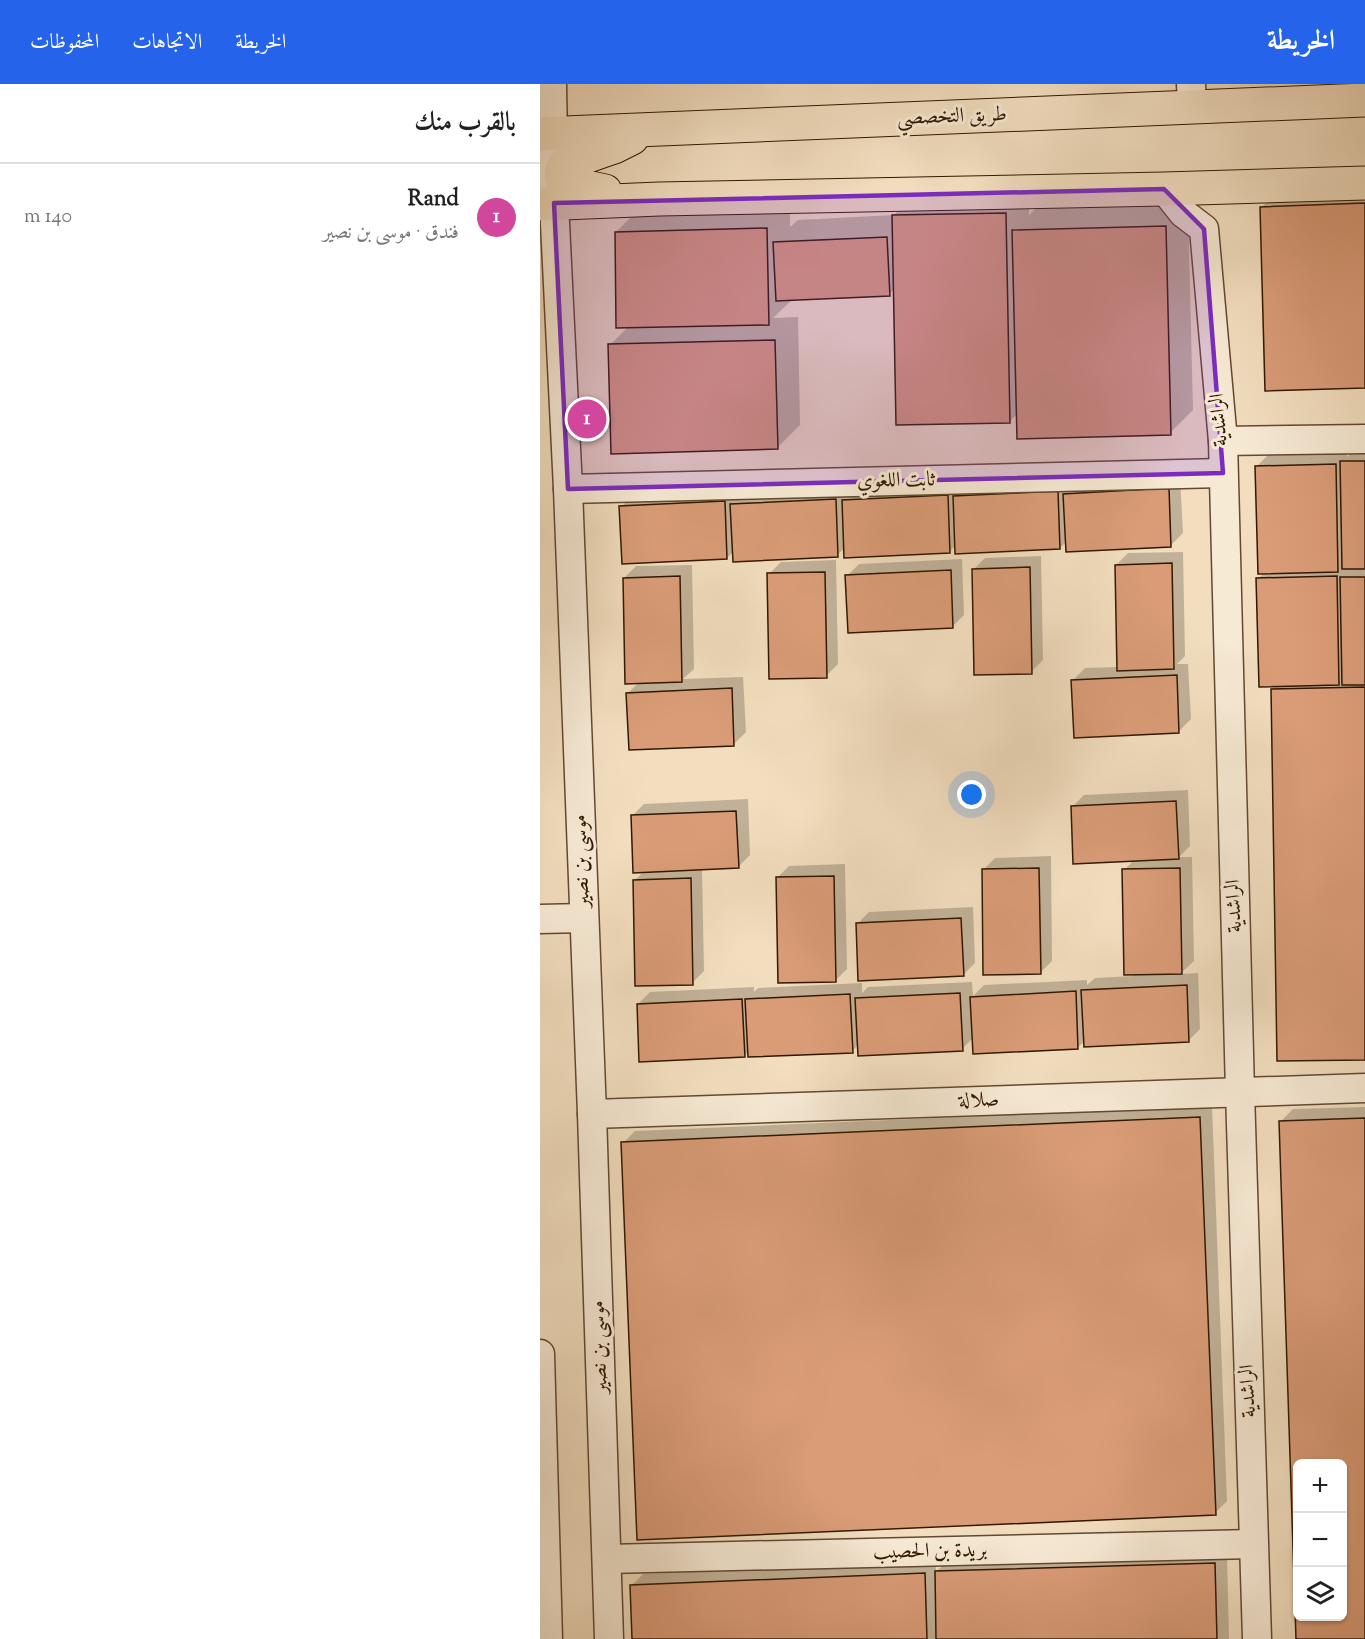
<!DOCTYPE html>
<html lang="ar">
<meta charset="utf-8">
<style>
:root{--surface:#fff;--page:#f2f2f2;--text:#222;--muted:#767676;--line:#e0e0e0;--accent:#2563eb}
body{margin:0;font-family:"Sorts Mill Goudy",Amiri,serif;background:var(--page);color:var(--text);direction:rtl}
.controls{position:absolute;right:18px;bottom:18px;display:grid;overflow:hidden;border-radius:9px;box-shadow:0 2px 4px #0004}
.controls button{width:54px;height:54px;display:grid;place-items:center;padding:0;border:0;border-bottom:2px solid var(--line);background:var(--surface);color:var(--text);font:30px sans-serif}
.you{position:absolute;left:432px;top:711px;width:21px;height:21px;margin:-15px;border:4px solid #fff;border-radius:50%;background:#1a73e8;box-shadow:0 0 0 9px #1a73e833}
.badge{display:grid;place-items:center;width:39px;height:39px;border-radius:50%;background:var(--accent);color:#fff;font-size:20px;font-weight:700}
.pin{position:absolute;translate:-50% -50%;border:3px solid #fff;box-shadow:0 2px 6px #0006}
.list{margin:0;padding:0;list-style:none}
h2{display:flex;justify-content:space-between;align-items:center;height:78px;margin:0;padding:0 24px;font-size:26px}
h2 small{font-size:20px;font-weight:400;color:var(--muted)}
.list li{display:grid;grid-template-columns:39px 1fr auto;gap:18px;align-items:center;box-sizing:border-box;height:108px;padding:0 24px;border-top:2px solid var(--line)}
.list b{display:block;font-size:22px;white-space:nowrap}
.list p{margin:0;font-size:20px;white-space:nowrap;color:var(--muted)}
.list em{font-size:20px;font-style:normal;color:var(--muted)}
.icon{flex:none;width:33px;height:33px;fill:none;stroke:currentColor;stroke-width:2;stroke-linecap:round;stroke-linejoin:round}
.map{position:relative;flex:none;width:825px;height:1555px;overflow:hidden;direction:ltr}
header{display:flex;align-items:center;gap:36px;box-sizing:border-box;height:84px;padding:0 30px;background:var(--accent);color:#fff}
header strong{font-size:28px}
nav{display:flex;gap:33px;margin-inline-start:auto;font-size:21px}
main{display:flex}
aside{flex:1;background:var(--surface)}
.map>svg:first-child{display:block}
.shadow{fill:#0003;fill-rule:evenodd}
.building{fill:#d99c77;stroke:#321700;stroke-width:1.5;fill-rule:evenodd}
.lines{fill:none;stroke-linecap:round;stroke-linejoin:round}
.minor-casing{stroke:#624930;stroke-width:31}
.major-casing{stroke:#321700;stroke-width:35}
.minor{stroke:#f7ead5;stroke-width:28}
.major{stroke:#f2debf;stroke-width:33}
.marked{fill:#7b2cbf;fill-opacity:0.2;stroke:#7b2cbf;stroke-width:4.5;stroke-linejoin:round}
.labels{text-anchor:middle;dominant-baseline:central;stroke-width:6;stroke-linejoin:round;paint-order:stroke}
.street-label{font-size:21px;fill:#321700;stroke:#f7ead5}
</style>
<header>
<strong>الخريطة</strong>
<nav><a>الخريطة</a><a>الاتجاهات</a><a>المحفوظات</a></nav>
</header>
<main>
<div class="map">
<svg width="825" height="1555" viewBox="0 0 825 1555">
<rect width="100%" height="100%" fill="#f2debf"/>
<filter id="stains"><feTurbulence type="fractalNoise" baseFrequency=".00333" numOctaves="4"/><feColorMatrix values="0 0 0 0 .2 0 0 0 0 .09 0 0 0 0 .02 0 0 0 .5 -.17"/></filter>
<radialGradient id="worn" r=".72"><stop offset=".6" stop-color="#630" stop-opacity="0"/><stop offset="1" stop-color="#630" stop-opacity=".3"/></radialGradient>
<!-- shadow -->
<g class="shadow">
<polygon points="825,98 825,302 722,123 745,100"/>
<polygon points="489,106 489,131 496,124 648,120 653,326 630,349 478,329 470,337 355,205 349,210 252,216 233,234 258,233 260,341 237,364 70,261 89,242 76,148 99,125 250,122 250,143 258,136 354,131 376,109"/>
<polygon points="814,366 825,366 825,974 732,605 737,601 718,495 725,488 717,382 729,370 807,369 807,373"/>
<polygon points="640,393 643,449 631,461 527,457 520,464 416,461 409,468 305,464 297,471 194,467 187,474 81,423 93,411 197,406 197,415 204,408"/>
<polygon points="643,468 645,572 637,580 648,580 651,635 639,647 533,596 545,584 578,583 576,481 588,469"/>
<polygon points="501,472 503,576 491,588 433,486 445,474"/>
<polygon points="422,475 424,531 412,543 307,492 319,480"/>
<polygon points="296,476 298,580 286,592 229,490 241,478"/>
<polygon points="152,481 154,585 143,595 203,593 206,648 194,660 88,609 99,598 84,494 96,482"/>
<polygon points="648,706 650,762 639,773 652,773 654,877 640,890 658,889 660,945 648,957 545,957 537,964 433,954 422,965 318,961 312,967 209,967 205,971 98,920 110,908 214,903 214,908 218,904 322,899 322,909 328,903 432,898 433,912 444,901 547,896 547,901 555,894 593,892 584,786 594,776 532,723 544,711"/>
<polygon points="208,715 210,771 198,783 162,785 164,887 152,899 95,796 104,787 92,732 104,720"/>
<polygon points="511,772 512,877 500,889 443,786 455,774"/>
<polygon points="305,780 307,885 295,897 237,794 249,782"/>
<polygon points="433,823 435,879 423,891 317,840 329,828"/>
<polygon points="672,1022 687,1417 675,1429 83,1059 95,1047"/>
<path d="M825 1023V1555H757L741 1037 753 1025ZM758 1380H802V1532H758Z"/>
<polygon points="687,1468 689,1555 93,1555 91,1502 103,1490 396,1477 396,1488 408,1476"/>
</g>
<!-- building -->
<g class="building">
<polygon points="825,119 825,304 725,307 720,123"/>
<polygon points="466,129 470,339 356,341 352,131"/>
<polygon points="626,142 631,351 477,355 472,146"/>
<polygon points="227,144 229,241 76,244 75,148"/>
<polygon points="347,153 350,212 236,217 233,158"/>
<polygon points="235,256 238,365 71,370 68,260"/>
<polygon points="800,377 825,377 825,485 802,485"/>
<polygon points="796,380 798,488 718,490 715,382"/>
<polygon points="629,404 631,463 526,468 523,410"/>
<polygon points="518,407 520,465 415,470 413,412"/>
<polygon points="408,411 410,469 304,474 302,416"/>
<polygon points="296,415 298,473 193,478 190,420"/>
<polygon points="185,417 187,475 82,480 79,422"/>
<polygon points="632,479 634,585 577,587 575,481"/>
<polygon points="490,483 492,590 434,591 432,485"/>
<polygon points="411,486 413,544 308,549 305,491"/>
<polygon points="285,488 287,594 229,595 227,489"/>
<polygon points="140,492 142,598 85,600 83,494"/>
<polygon points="797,492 799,601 719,603 716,494"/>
<polygon points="800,493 825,493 825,601 802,601"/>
<polygon points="637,591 639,649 534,654 531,596"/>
<polygon points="825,603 825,976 737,977 731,605"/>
<polygon points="192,604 194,662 89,666 86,609"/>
<polygon points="636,717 639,775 533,780 531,722"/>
<polygon points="196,727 199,784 93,789 91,731"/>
<polygon points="499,784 501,890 443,891 442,785"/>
<polygon points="640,784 642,890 584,891 582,785"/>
<polygon points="294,792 296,898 238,899 236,793"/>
<polygon points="151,794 153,901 95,902 93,796"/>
<polygon points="421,834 424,892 318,897 316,839"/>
<polygon points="647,901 649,958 544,963 541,906"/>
<polygon points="536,907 538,965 433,970 430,913"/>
<polygon points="420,909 423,967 318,972 315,914"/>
<polygon points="310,910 313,969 208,973 205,915"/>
<polygon points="202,915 205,973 99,978 97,920"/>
<polygon points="660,1033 676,1431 97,1456 81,1058"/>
<path d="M825 1034V1555H756L739 1037ZM758 1380H802V1532H758Z"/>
<polygon points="675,1479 677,1555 396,1555 395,1487"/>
<polygon points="385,1489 387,1555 92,1555 90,1501"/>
</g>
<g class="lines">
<defs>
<g id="minor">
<polyline points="12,0 14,119 28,405 52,1030 69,1555"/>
<polyline points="651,0 652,23"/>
<polyline points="624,105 643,129 664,145 683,357 700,1008 717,1555"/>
<polyline points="683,357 825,355"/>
<polyline points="28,405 683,389"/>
<polyline points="0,835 44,834"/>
<polyline points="52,1030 825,1004"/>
<polyline points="0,1270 8,1555"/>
<polyline points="67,1475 713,1460"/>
</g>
<g id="major">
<polyline points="0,50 825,16"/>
<polyline points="65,107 23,98 21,89 25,80 74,63 92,54"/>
<polyline points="0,120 119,115 624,105 825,99"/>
</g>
</defs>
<!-- minor casing -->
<use href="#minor" class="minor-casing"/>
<!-- major casing -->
<use href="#major" class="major-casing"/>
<!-- minor -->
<use href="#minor" class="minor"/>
<!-- major -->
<use href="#major" class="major"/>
</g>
<!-- marked area -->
<path class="marked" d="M624 105 664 145 683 389 28 405 14 119Z"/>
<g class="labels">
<!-- street labels -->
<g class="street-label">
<text transform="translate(412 33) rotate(-2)">طريق التخصصي</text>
<text transform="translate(680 336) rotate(-94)">الراشدية</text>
<text transform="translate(356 397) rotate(-1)">ثابت اللغوي</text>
<text transform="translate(42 777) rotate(-92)">موسى بن نصير</text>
<text transform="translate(695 822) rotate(-92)">الراشدية</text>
<text transform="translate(439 1017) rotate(-2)">صلالة</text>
<text transform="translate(60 1263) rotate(-92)">موسى بن نصير</text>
<text transform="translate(709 1307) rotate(-92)">الراشدية</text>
<text transform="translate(390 1468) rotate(-1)">بريدة بن الحصيب</text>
</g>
</g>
<rect width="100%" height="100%" filter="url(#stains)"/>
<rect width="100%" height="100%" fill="url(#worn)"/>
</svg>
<div class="controls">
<button>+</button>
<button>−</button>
<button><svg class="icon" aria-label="layers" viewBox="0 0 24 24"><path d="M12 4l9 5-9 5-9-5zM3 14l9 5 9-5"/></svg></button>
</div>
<div class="you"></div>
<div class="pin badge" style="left:47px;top:335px;background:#d1479c">1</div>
</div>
<aside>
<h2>بالقرب منك<small></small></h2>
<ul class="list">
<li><span class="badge" style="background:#d1479c">1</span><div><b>Rand</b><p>فندق · موسى بن نصير</p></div><em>140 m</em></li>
</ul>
</aside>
</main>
